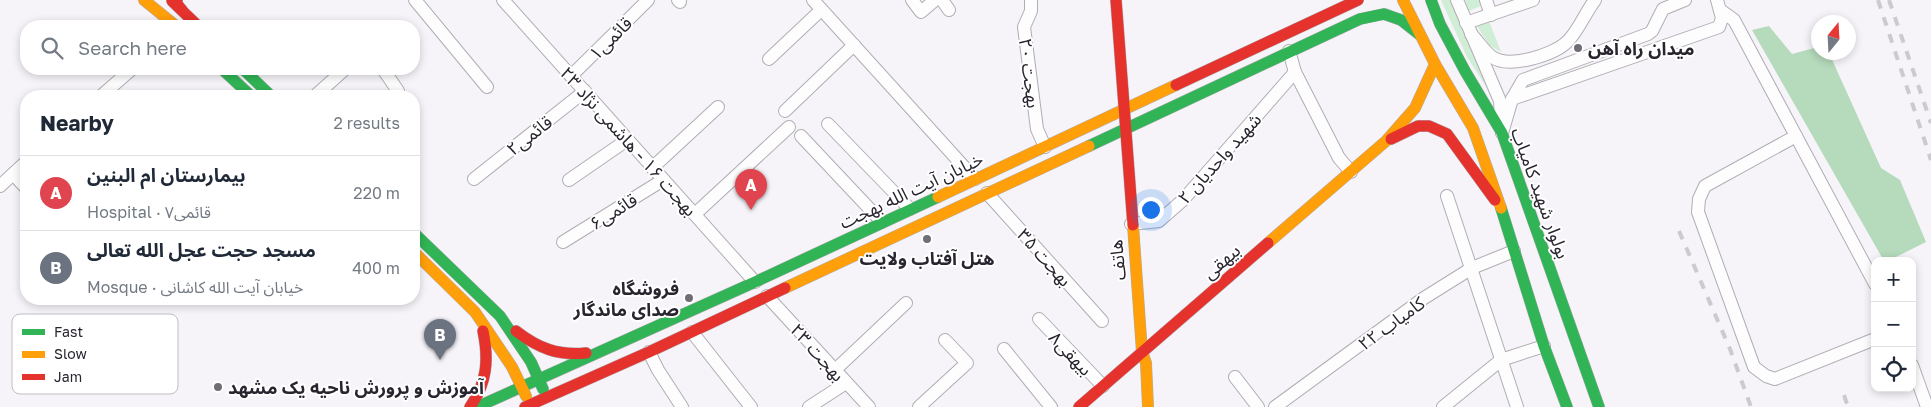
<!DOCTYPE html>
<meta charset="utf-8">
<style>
:root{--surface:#fff;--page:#f6f6f7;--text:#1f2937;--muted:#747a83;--line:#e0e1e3;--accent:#716d76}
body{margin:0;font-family:"Golos Text","Noto Sans Arabic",sans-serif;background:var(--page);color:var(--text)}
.controls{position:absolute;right:15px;bottom:15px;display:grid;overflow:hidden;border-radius:10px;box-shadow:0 2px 8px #0003}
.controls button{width:45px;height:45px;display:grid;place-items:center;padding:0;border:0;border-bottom:1px solid var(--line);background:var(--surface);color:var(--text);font:25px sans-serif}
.compass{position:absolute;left:1811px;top:15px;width:45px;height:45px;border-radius:50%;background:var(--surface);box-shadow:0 2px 8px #0003;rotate:18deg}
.you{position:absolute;left:1150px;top:209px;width:18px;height:18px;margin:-12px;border:4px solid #fff;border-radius:50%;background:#1a73e8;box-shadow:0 0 0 8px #1a73e833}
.badge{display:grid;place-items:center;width:32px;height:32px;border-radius:50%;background:var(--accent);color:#fff;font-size:16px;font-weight:700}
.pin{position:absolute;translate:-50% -41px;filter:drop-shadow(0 1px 2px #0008)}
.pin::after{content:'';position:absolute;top:26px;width:18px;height:15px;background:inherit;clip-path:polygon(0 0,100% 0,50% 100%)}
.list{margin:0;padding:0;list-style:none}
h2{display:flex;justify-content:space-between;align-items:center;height:65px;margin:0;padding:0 20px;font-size:21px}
h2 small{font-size:16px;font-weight:400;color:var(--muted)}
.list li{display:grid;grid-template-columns:32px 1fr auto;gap:15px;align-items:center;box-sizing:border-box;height:75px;padding:0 20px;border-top:1px solid var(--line)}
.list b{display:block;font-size:19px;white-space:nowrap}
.list p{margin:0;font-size:16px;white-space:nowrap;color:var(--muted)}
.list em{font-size:16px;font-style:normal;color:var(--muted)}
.icon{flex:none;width:28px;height:28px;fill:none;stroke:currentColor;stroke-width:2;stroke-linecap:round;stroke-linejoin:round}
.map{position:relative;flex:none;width:1931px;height:407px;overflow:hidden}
.search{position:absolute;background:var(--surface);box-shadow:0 2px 8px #0003;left:20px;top:20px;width:400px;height:55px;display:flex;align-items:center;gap:12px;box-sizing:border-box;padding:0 18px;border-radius:20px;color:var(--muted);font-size:19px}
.panel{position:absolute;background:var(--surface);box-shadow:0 2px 8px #0003;left:20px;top:90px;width:400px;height:215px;border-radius:20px}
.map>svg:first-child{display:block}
.green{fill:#d0edd5}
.forest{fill:#b5dabc}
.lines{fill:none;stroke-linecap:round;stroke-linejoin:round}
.street-casing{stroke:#b0adb4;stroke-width:14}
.fast-casing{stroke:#b0adb4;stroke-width:12}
.slow-casing{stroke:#b0adb4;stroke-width:12}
.jam-casing{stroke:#b0adb4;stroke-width:12}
.street{stroke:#fefdfe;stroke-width:12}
.fast{stroke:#30b455;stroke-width:11}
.slow{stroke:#ff9f0a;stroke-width:11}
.jam{stroke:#e5322d;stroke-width:11}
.rail{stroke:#cccacd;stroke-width:4;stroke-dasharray:9 9;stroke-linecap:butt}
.poi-dot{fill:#716d76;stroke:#fff;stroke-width:2}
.labels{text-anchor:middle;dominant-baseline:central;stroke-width:4;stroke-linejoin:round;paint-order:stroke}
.street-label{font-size:18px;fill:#29252f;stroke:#fff}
.poi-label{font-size:18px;font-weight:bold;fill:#29252f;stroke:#fff;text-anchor:start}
.key{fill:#fff;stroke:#bfbec1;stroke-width:1}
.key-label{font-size:14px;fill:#29252f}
</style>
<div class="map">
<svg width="1931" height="407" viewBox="0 0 1931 407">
<rect width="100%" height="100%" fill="#f6f4f9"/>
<!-- green -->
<g class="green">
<polygon points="1441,0 1451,0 1493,97 1467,57"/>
<polygon points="1465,0 1481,0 1483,5 1469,11"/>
<polygon points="1489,21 1501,52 1489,45 1477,26"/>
</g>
<!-- forest -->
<polygon class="forest" points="1769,26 1792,54 1818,47 1818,52 1829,53 1881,168 1900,180 1926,242 1888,261 1884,261 1752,30"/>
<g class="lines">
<defs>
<g id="street">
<polyline points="415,0 487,87"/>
<polyline points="503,0 755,282"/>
<polyline points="678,0 680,2"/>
<polyline points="813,0 975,179"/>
<polyline points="912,0 921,12 935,0"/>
<polyline points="942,0 949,10"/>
<polyline points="1031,0 1031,11 1024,27 1037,129 1045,147"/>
<polyline points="1457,0 1500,101 1501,120"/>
<polyline points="1486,0 1491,15"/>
<polyline points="1720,10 1734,20 1875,284"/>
<polyline points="1466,23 1533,0"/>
<path d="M1471 34C1478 41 1484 51 1492 57 1509 69 1553 55 1567 42 1579 30 1585 13 1595 0"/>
<polyline points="1289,51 1295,72 1339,158 1351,172"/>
<polyline points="769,59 821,10"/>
<polyline points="383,69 398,91"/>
<polyline points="571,76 648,0"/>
<polyline points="101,96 132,69"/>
<polyline points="315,96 345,69"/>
<polyline points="1512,99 1523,80 1648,34 1652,31 1663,9 1685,0"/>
<polyline points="785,111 854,45"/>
<polyline points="828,124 910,209"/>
<polyline points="1502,133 1512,99 1719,27 1722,18 1717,0"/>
<polyline points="801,136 882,222"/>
<polyline points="1796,136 1705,186 1699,199 1698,212 1754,367 1766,376 1775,379 1875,339"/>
<polyline points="652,168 718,107"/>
<polyline points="13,174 26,188"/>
<polyline points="474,179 585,91"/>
<polyline points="569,180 627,140"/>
<polyline points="0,186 26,162"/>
<polyline points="987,193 1102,321"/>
<polyline points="1447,196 1517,407"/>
<polyline points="695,214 789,127"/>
<polyline points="1131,224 1159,221 1183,200 1295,72"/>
<polyline points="563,242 663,180"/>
<polyline points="767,296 869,407"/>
<polyline points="1039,319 1103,386"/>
<polyline points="692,332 751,407"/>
<polyline points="1004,349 1051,407"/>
<polyline points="649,352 658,370 682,407"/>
<polyline points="1912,365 1927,407"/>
<polyline points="835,370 906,303"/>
<polyline points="1235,377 1258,407"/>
<polyline points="809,407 846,383"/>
<polyline points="919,407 967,363 945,340"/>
<polyline points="1275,407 1424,298 1472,268 1514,251"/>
<polyline points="1443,407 1501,360 1544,346"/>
</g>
<g id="fast">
<polyline points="1431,0 1440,24 1465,71 1502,133 1599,407"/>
<polyline points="222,69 251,96"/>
<polyline points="243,69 271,96"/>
<polyline points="1089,146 1360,19 1384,14 1401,20 1420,35"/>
<polyline points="1501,208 1544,346 1567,407"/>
<polyline points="414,233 500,316 531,362 543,389"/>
<polyline points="477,407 755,282 938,197"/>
</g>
<g id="slow">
<polyline points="144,0 176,26"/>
<polyline points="1403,0 1435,64 1473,128 1501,208"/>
<polyline points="938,197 1176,85"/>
<polyline points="1133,225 1142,352 1146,363 1148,407"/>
<polyline points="1268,243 1386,141 1415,108 1435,64"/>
<polyline points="414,252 475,312 512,367 526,396"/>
<polyline points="785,288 1089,146"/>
</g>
<g id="jam">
<polyline points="177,0 177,4 182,10"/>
<polyline points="1116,0 1133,225"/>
<polyline points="172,1 198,26"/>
<polyline points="1176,85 1358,0"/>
<polyline points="1391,139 1418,126 1429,126 1447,134 1495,200"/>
<path d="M516 331C538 348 558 356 586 353"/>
<path d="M470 407C487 383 489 360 483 331"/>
<polyline points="525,407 649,352 785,288"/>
<polyline points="1079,407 1268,243"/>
</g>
</defs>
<!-- street casing -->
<use href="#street" class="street-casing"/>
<!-- fast casing -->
<use href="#fast" class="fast-casing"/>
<!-- slow casing -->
<use href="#slow" class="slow-casing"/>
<!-- jam casing -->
<use href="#jam" class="jam-casing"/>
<!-- street -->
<use href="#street" class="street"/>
<!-- fast -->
<use href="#fast" class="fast"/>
<!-- slow -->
<use href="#slow" class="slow"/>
<!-- jam -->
<use href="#jam" class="jam"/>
<!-- rail -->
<g class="rail">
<polyline points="1878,0 1931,160"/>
<polyline points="1889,0 1931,123"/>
<polyline points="1679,231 1730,349 1751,407"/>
<polyline points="1844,395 1848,407"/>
</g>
</g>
<!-- markers -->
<g class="poi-dot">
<circle cx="1578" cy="48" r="5"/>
<circle cx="927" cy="239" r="5"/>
<circle cx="689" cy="298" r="5"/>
<circle cx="218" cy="387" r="5"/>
</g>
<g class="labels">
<!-- street labels -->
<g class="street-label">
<text transform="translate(610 38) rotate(-45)">قائمی۱</text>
<text transform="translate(1030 73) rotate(83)">بهجت ۲۰</text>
<text transform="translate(529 135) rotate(-38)">قائمی۲</text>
<text transform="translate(629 141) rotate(48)">بهجت ۱۶ - هاشمی نژاد ۲۳</text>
<text transform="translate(1219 158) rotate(-48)">شهید واحدیان ۲</text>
<text transform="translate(911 190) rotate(-25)">خیابان آیت الله بهجت</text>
<text transform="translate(1541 193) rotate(70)">بولوار شهید کامیاب</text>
<text transform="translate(613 211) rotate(-32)">قائمی۶</text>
<text transform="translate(1045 257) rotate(48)">بهجت ۳۵</text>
<text transform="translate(1117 260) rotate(-95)">هاتف</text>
<text transform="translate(1221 261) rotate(-41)">بیهقی</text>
<text transform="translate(1391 323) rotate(-36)">کامیاب ۲۲</text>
<text transform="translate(818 352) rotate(48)">بهجت ۲۳</text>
<text transform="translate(1071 353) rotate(46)">بیهقی۸</text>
</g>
<!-- poi labels -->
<g class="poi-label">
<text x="1588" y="48">میدان راه آهن</text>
<text x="927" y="258" text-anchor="middle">هتل آفتاب ولایت</text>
<text x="679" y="288" text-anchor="end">فروشگاه<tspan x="679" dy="21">صدای ماندگار</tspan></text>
<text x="228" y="387">آموزش و پرورش ناحیه یک مشهد</text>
</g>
</g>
<!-- legend -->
<rect x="12" y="314" width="166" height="80" rx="8" class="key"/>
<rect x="22" y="329" width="23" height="6" fill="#30b455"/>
<rect x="22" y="351" width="23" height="7" fill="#ff9f0a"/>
<rect x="22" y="374" width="23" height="6" fill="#e5322d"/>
<g class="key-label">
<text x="54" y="337">Fast</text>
<text x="54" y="359">Slow</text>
<text x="54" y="382">Jam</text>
</g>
</svg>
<div class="controls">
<button>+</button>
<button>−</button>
<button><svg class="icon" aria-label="locate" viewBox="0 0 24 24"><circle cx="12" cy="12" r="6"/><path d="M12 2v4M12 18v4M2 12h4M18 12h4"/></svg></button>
</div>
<svg class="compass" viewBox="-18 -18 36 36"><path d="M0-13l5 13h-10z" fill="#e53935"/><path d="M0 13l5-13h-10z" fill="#747a83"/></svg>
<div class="you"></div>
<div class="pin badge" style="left:751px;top:210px;background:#e0444e">A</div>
<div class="pin badge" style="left:440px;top:360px;background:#6b7280">B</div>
<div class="search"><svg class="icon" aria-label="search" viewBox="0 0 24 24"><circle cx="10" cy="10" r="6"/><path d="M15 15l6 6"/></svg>Search here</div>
<section class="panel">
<h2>Nearby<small>2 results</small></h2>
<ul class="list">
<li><span class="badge" style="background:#e0444e">A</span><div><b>بیمارستان ام البنین</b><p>Hospital · قائمی۷</p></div><em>220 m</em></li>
<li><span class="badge" style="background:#6b7280">B</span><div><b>مسجد حجت عجل الله تعالی</b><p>Mosque · خیابان آیت الله کاشانی</p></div><em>400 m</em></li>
</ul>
</section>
</div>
